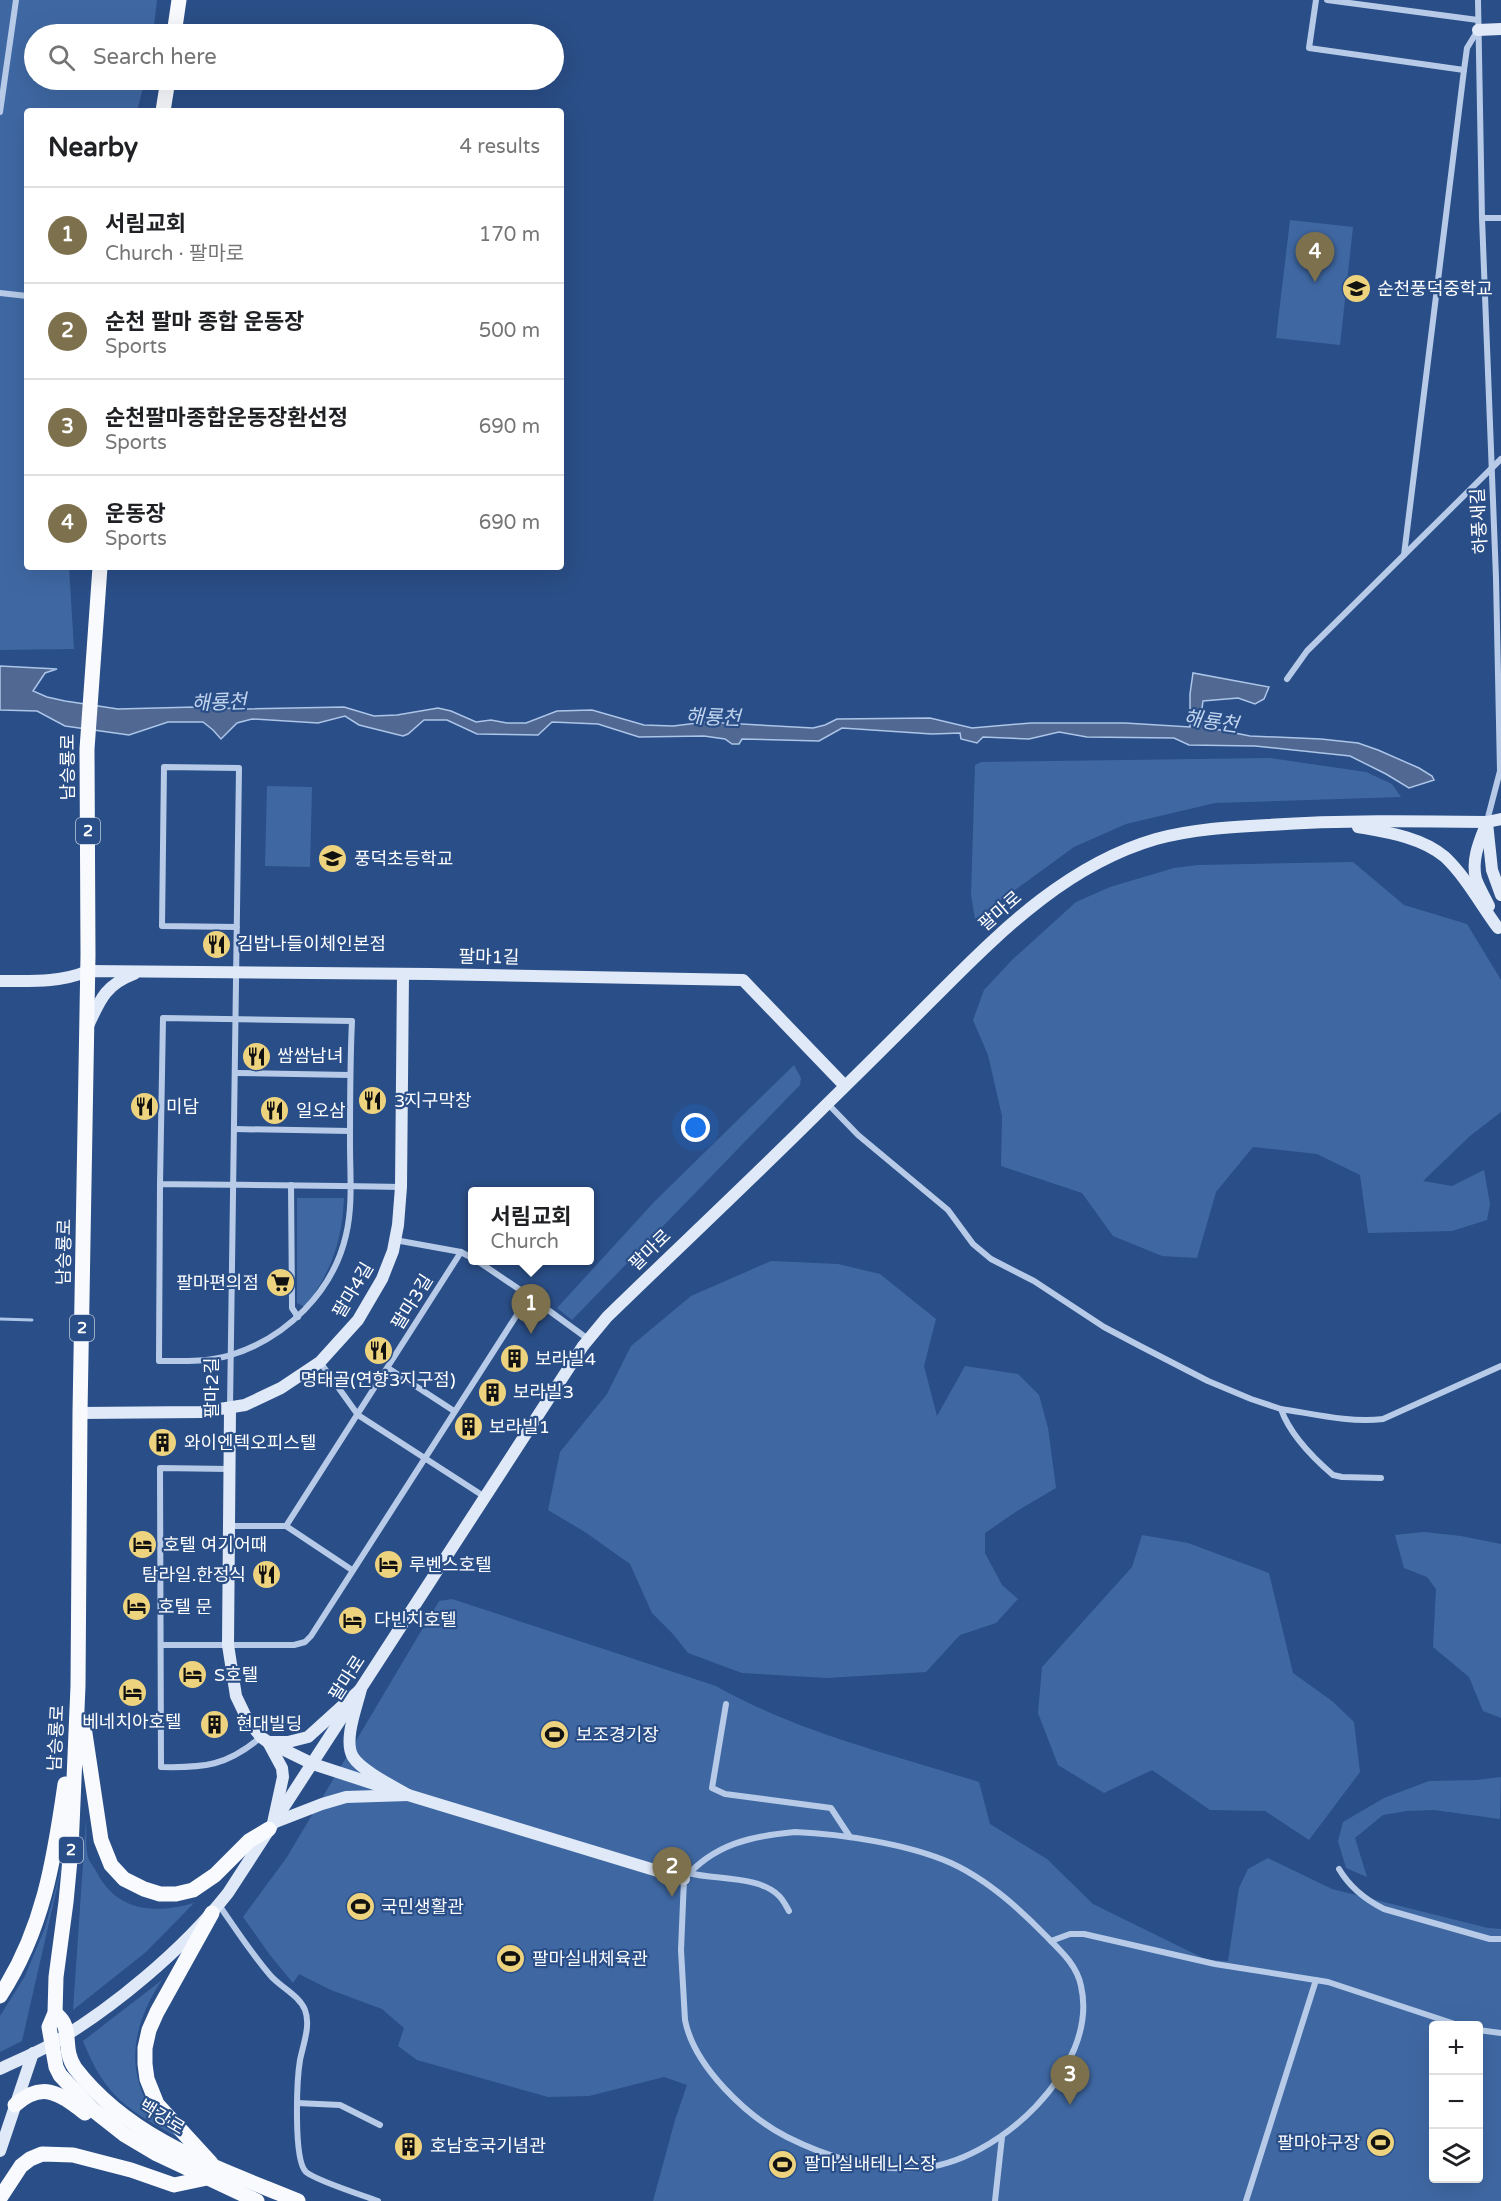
<!DOCTYPE html>
<meta charset="utf-8">
<style>
:root{--surface:#fff;--page:#f2f2f2;--text:#202124;--muted:#757577;--line:#e0e0e0;--accent:#7d714d}
body{margin:0;font-family:"Varela Round","Noto Sans KR",sans-serif;background:var(--page);color:var(--text)}
.controls{position:absolute;right:18px;bottom:18px;display:grid;overflow:hidden;border-radius:6px;box-shadow:0 6px 24px #0002}
.controls button{width:54px;height:54px;display:grid;place-items:center;padding:0;border:0;border-bottom:2px solid var(--line);background:var(--surface);color:var(--text);font:30px sans-serif}
.you{position:absolute;left:696px;top:1128px;width:21px;height:21px;margin:-15px;border:4px solid #fff;border-radius:50%;background:#1a73e8;box-shadow:0 0 0 9px #1a73e833}
.badge{display:grid;place-items:center;width:39px;height:39px;border-radius:50%;background:var(--accent);color:#fff;font-size:20px;font-weight:700}
.pin{position:absolute;translate:-50% -50px;filter:drop-shadow(0 2px 3px #0008)}
.pin::after{content:'';position:absolute;top:32px;width:21px;height:18px;background:inherit;clip-path:polygon(0 0,100% 0,50% 100%)}
.popup{position:absolute;left:468px;top:1187px;width:126px;height:78px;box-sizing:border-box;display:grid;place-content:center;border-radius:6px;background:var(--surface);filter:drop-shadow(0 2px 4px #0005);font-size:20px;white-space:nowrap;color:var(--muted)}
.popup b{font-size:22px;color:var(--text)}
.popup::after{content:'';position:absolute;left:50%;top:100%;margin-left:-12px;border:12px solid transparent;border-top-color:var(--surface)}
.list{margin:0;padding:0;list-style:none}
h2{display:flex;justify-content:space-between;align-items:center;height:78px;margin:0;padding:0 24px;font-size:26px}
h2 small{font-size:20px;font-weight:400;color:var(--muted)}
.list li{display:grid;grid-template-columns:39px 1fr auto;gap:18px;align-items:center;box-sizing:border-box;height:96px;padding:0 24px;border-top:2px solid var(--line)}
.list b{display:block;font-size:22px;white-space:nowrap}
.list p{margin:0;font-size:20px;white-space:nowrap;color:var(--muted)}
.list em{font-size:20px;font-style:normal;color:var(--muted)}
.icon{flex:none;width:33px;height:33px;fill:none;stroke:currentColor;stroke-width:2;stroke-linecap:round;stroke-linejoin:round}
.map{position:relative;flex:none;width:1501px;height:2201px;overflow:hidden}
.search{position:absolute;background:var(--surface);box-shadow:0 6px 24px #0002;left:24px;top:24px;width:540px;height:66px;display:flex;align-items:center;gap:15px;box-sizing:border-box;padding:0 21px;border-radius:33px;color:var(--muted);font-size:22px}
.panel{position:absolute;background:var(--surface);box-shadow:0 6px 24px #0002;left:24px;top:108px;width:540px;height:462px;border-radius:6px}
.map>svg:first-child{display:block}
.green{fill:#3f68a3;fill-rule:evenodd}
.water{fill:#516992;stroke:#acc5e8;stroke-width:1.5}
.lines{fill:none;stroke-linecap:round;stroke-linejoin:round}
.stream{stroke:#acc5e8;stroke-width:3}
.street{stroke:#b7cbe8;stroke-width:6}
.secondary{stroke:#e0e9f7;stroke-width:12}
.primary{stroke:#f8fafe;stroke-width:15}
.labels{text-anchor:middle;dominant-baseline:central;stroke-width:4.5;stroke-linejoin:round;paint-order:stroke}
.shield{fill:#2a4e87;stroke:#bfcadb;stroke-width:1.5}
.shield-label{font-size:16px;font-weight:bold;fill:#fff}
.poi-label{font-size:18px;fill:#fff;stroke:#2a4e87;text-anchor:start}
.street-label{font-size:18px;fill:#fff;stroke:#2a4e87}
.water-label{font-size:20px;font-style:italic;fill:#c2d5ef;stroke:#2a4e87}
</style>
<div class="map">
<svg width="1501" height="2201" viewBox="0 0 1501 2201">
<rect width="100%" height="100%" fill="#2a4e87"/>
<!-- green -->
<g class="green">
<polygon points="0,0 157,0 153,34 34,34 34,80 145,80 137,111 27,111 27,567 69,567 74,649 0,650"/>
<polygon points="1290,220 1353,227 1340,345 1276,338"/>
<polygon points="1270,758 1366,772 1392,784 1401,797 1215,803 1126,824 1074,847 975,919 971,895 975,765 981,762"/>
<polygon points="267,786 312,787 310,867 265,866"/>
<polygon points="1353,862 1404,905 1467,924 1501,980 1501,1112 1470,1136 1423,1181 1452,1186 1484,1170 1490,1204 1487,1220 1452,1231 1368,1233 1360,1175 1317,1154 1253,1147 1216,1192 1197,1258 1162,1256 1113,1236 1082,1193 1001,1166 1002,1116 988,1055 973,1020 984,990 1012,960 1076,902 1110,887 1174,868 1198,865"/>
<polygon points="794,1065 801,1078 800,1085 572,1320 557,1308 654,1202"/>
<path d="M297 1198H344C342 1242 331 1272 305 1307L297 1303Z"/>
<polygon points="771,1261 838,1264 880,1274 936,1319 924,1366 937,1416 965,1366 1018,1374 1039,1395 1048,1428 1056,1488 1017,1511 985,1533 985,1553 1002,1585 1018,1599 996,1623 960,1635 926,1672 827,1678 742,1673 688,1653 673,1634 652,1613 630,1564 585,1532 548,1510 560,1452 607,1394 631,1346 691,1296"/>
<polygon points="1424,1532 1461,1536 1501,1544 1501,1718 1483,1711 1469,1677 1433,1647 1436,1589 1427,1577 1404,1568 1395,1535"/>
<polygon points="1142,1535 1188,1543 1269,1573 1293,1673 1332,1701 1354,1722 1360,1772 1309,1840 1265,1811 1210,1810 1152,1770 1104,1793 1058,1765 1038,1713 1042,1667 1132,1567"/>
<path d="M452 1599 716 1686C797 1732 891 1754 979 1782L990 1824 1047 1859 1093 1904 1207 1960 1228 1961 1239 1888 1248 1869 1268 1858 1332 1889 1488 1928 1501 1929V2201H653L675 2120 687 2085 664 2077 589 2096 548 2097 417 2060 398 2046 404 2028 382 2009 331 1990 299 1974 293 1983 270 1955 243 1917 287 1857 439 1601ZM1434 2026H1478V2178H1434Z"/>
<polygon points="1501,1777 1500,1819 1434,1810 1407,1811 1383,1815 1355,1838 1367,1877 1346,1868 1338,1841 1343,1822 1384,1798 1429,1781 1477,1780"/>
<path d="M86 1820C87 1831 85 1846 88 1857 89 1862 95 1868 97 1873 118 1912 155 1914 194 1903L146 1952 73 2010Z"/>
<polygon points="67,1839 65,1853 22,2041 0,2052 0,2016 25,1976 45,1928 58,1880"/>
<path d="M162 1980C135 2020 123 2067 152 2111 159 2121 170 2129 179 2138 127 2109 106 2098 83 2041Z"/>
</g>
<!-- water -->
<polygon class="water" points="0,666 57,669 45,673 33,691 47,697 65,701 118,709 195,707 245,709 344,707 374,716 397,715 438,708 451,711 476,722 491,720 507,723 526,723 557,711 592,710 644,725 673,726 706,722 813,728 825,725 837,719 930,718 972,728 1031,723 1125,723 1190,727 1190,694 1193,673 1269,687 1264,699 1255,704 1238,698 1203,701 1201,716 1215,729 1250,736 1321,739 1358,743 1378,750 1419,768 1432,776 1434,780 1409,788 1386,774 1350,756 1255,746 1189,745 1174,738 1087,737 1059,732 1029,739 983,737 977,743 961,739 960,733 932,734 842,728 819,741 742,739 739,744 732,744 725,739 704,736 639,737 598,724 552,722 538,735 477,734 447,720 424,720 408,734 403,736 359,725 345,716 318,723 252,719 237,723 221,739 213,730 203,722 168,722 129,735 65,726 37,711 0,710"/>
<g class="lines">
<!-- stream -->
<polyline class="stream" points="0,1319 32,1320"/>
<!-- street -->
<g class="street">
<polyline points="1316,0 1309,48 1464,70"/>
<polyline points="1327,0 1478,20"/>
<polyline points="1478,0 1482,218 1496,578 1500,771 1487,821"/>
<polyline points="0,112 16,0"/>
<polyline points="1482,218 1501,218"/>
<polyline points="0,293 27,296"/>
<polyline points="1404,555 1464,70 1467,48 1478,30"/>
<polyline points="1287,679 1307,651 1501,459"/>
<polyline points="235,1073 350,1075"/>
<path d="M828 1104 858 1135 948 1210 973 1244 991 1259 1034 1281 1104 1327 1140 1346 1208 1381 1251 1399 1281 1409C1290 1435 1312 1457 1333 1475L1342 1477 1381 1478"/>
<polyline points="234,1129 350,1131"/>
<path d="M160 1184 159 1361C183 1361 208 1362 231 1355 286 1338 333 1292 346 1235 353 1206 350 1174 350 1144 350 1103 350 1062 352 1021L163 1018 160 1184C241 1185 321 1185 401 1187"/>
<polyline points="291,1185 292,1303 292,1308 298,1317"/>
<polyline points="395,1240 461,1252 472,1258"/>
<polyline points="529,1296 588,1339"/>
<polyline points="320,1362 358,1415 485,1497"/>
<polyline points="388,1368 454,1411"/>
<polyline points="230,1408 239,768 164,767 162,926 237,927"/>
<path d="M1281 1409C1314 1414 1350 1423 1383 1419L1501 1366"/>
<path d="M229 1469 160 1468 161 1767C204 1768 227 1766 261 1737"/>
<polyline points="228,1526 286,1526 352,1570"/>
<polyline points="286,1526 461,1252"/>
<polyline points="161,1645 294,1645 305,1642 311,1636 529,1296 476,1260"/>
<polyline points="726,1704 712,1788 725,1794 831,1808 850,1837"/>
<path d="M795 1832C842 1834 908 1844 951 1863 986 1879 1019 1908 1045 1935 1060 1950 1077 1965 1081 1986 1100 2068 996 2164 919 2168 874 2171 827 2157 787 2137 746 2116 694 2066 685 2020L681 1950 684 1879C714 1844 751 1836 795 1832Z"/>
<path d="M1339 1869C1349 1886 1366 1900 1384 1909L1490 1939H1501"/>
<path d="M689 1873C715 1880 759 1876 778 1895 783 1899 786 1906 789 1911"/>
<path d="M219 1905C235 1928 251 1953 270 1975 280 1987 299 1995 305 2010 311 2025 303 2045 300 2060 297 2078 293 2160 306 2172 317 2181 362 2195 378 2201"/>
<polyline points="1051,1941 1070,1934 1084,1934 1215,1964 1328,1982 1461,2026"/>
<polyline points="1478,2030 1501,2033"/>
<polyline points="297,2103 340,2105 380,2125"/>
<polyline points="995,2201 1002,2137"/>
<polyline points="1246,2201 1316,1980"/>
</g>
<!-- secondary -->
<g class="secondary">
<polyline points="1478,30 1501,29"/>
<path d="M1487 822C1480 840 1471 859 1476 879 1479 888 1485 897 1489 906"/>
<polyline points="1487,823 1492,870 1501,895"/>
<path d="M1358 827C1386 832 1422 837 1445 857 1466 877 1481 905 1498 928"/>
<path d="M0 981C31 981 59 983 88 971L430 974 743 980 845 1086"/>
<path d="M88 1026C100 1000 105 985 134 974"/>
<polyline points="230,1409 228,1645 236,1696 248,1721 261,1737 268,1742 313,1764 408,1795 684,1879"/>
<polyline points="80,1413 201,1412 245,1405 281,1388 320,1362 358,1320 382,1279 393,1251 398,1225 401,1187 403,974"/>
<path d="M361 1689C357 1706 343 1741 353 1757 362 1771 393 1786 408 1795L346 1797 322 1804 273 1823 283 1777 282 1768 268 1742H288L308 1737Z"/>
<path d="M0 2069C16 2061 34 2054 50 2045 112 2009 183 1950 228 1893L583 1346 607 1317C680 1246 754 1177 826 1105 866 1066 905 1027 944 988 1006 926 1070 864 1156 839 1193 829 1230 827 1268 825 1341 820 1414 821 1487 822L1501 819"/>
<polyline points="0,2151 33,2053"/>
</g>
<!-- primary -->
<g class="primary">
<polyline points="174,34 179,0"/>
<polyline points="163,111 168,80"/>
<polyline points="100,567 87,749 88,955 80,1413 78,1686 71,1849 66,1902 56,1977 55,2013 49,2027 56,2067 60,2075 92,2109 125,2135 157,2154 257,2201"/>
<polyline points="83,1720 101,1840 111,1865 124,1879 144,1889 160,1894 176,1894 193,1890 215,1875 249,1841 269,1829"/>
<path d="M0 1996C43 1930 54 1861 65 1784"/>
<path d="M55 2013C58 2016 63 2020 64 2024 70 2037 64 2052 75 2068 130 2140 218 2168 298 2201"/>
<path d="M15 2105C43 2080 60 2094 85 2113"/>
<polyline points="211,2163 157,2104 147,2079 145,2064 145,2048 149,2030 157,2012 212,1913"/>
<polyline points="0,2198 21,2166 30,2159 42,2154 73,2155 131,2170 174,2185 207,2178"/>
</g>
</g>
<!-- icons -->
<defs>
<symbol id="school-disc" viewBox="-11 -11 22 22"><circle r="9.5" fill="#eed37f" stroke="#2a4e87"/><path d="M0-5L7-2L0 1L-7-2ZM-4 1L0 2.5L4 1V4Q0 6-4 4Z" fill="#111"/></symbol>
<symbol id="restaurant-disc" viewBox="-11 -11 22 22"><circle r="9.5" fill="#eed37f" stroke="#2a4e87"/><path d="M-5-6h1v4h1v-4h1v4h1v-4h1v5L-1.5 .5V6h-2V.5L-5-1ZM5-6V6H3V1.5H1.5Q1.5-4 5-6Z" fill="#111"/></symbol>
<symbol id="supermarket-disc" viewBox="-11 -11 22 22"><circle r="9.5" fill="#eed37f" stroke="#2a4e87"/><path d="M-6-5.5h2.5l.6 2H6L4.5 2H-2.5L-4.4-4H-6ZM-1.5 3.2a1.3 1.3 0 1 0 .1 0ZM3 3.2a1.3 1.3 0 1 0 .1 0Z" fill="#111"/></symbol>
<symbol id="building-disc" viewBox="-11 -11 22 22"><circle r="9.5" fill="#eed37f" stroke="#2a4e87"/><path d="M-4-6H4V6H1V3H-1V6H-4ZM-2.5-4.3h1.7v1.8h-1.7ZM.8-4.3h1.7v1.8H.8ZM-2.5-1h1.7V.8h-1.7ZM.8-1h1.7V.8H.8Z" fill="#111"/></symbol>
<symbol id="hotel-disc" viewBox="-11 -11 22 22"><circle r="9.5" fill="#eed37f" stroke="#2a4e87"/><path d="M-6-4.5h1.5V1H6V5H4.5V3h-9V5H-6ZM-4 0a1.8 1.8 0 1 1 3.6 0ZM.5 0V-2.5h3Q6-2.5 6 0Z" fill="#111"/></symbol>
<symbol id="stadium-disc" viewBox="-11 -11 22 22"><circle r="9.5" fill="#eed37f" stroke="#2a4e87"/><path d="M0-5a6.5 5 0 1 0 0 10a6.5 5 0 1 0 0-10ZM-3.5-1.8h7v3.6h-7Z" fill="#111"/></symbol>
</defs>
<g fill-rule="evenodd">
<use href="#school-disc" x="1340" y="272" width="33" height="33"/>
<use href="#school-disc" x="316" y="842" width="33" height="33"/>
<use href="#restaurant-disc" x="200" y="928" width="33" height="33"/>
<use href="#restaurant-disc" x="240" y="1040" width="33" height="33"/>
<use href="#restaurant-disc" x="356" y="1084" width="33" height="33"/>
<use href="#restaurant-disc" x="128" y="1090" width="33" height="33"/>
<use href="#restaurant-disc" x="258" y="1094" width="33" height="33"/>
<use href="#supermarket-disc" x="264" y="1266" width="33" height="33"/>
<use href="#restaurant-disc" x="362" y="1334" width="33" height="33"/>
<use href="#building-disc" x="498" y="1342" width="33" height="33"/>
<use href="#building-disc" x="476" y="1376" width="33" height="33"/>
<use href="#building-disc" x="452" y="1410" width="33" height="33"/>
<use href="#building-disc" x="146" y="1426" width="33" height="33"/>
<use href="#hotel-disc" x="126" y="1528" width="33" height="33"/>
<use href="#hotel-disc" x="372" y="1548" width="33" height="33"/>
<use href="#restaurant-disc" x="250" y="1558" width="33" height="33"/>
<use href="#hotel-disc" x="120" y="1590" width="33" height="33"/>
<use href="#hotel-disc" x="336" y="1604" width="33" height="33"/>
<use href="#hotel-disc" x="176" y="1658" width="33" height="33"/>
<use href="#hotel-disc" x="116" y="1676" width="33" height="33"/>
<use href="#building-disc" x="198" y="1708" width="33" height="33"/>
<use href="#stadium-disc" x="538" y="1718" width="33" height="33"/>
<use href="#stadium-disc" x="344" y="1890" width="33" height="33"/>
<use href="#stadium-disc" x="494" y="1942" width="33" height="33"/>
<use href="#stadium-disc" x="1364" y="2126" width="33" height="33"/>
<use href="#building-disc" x="392" y="2130" width="33" height="33"/>
<use href="#stadium-disc" x="766" y="2148" width="33" height="33"/>
</g>
<g class="labels">
<!-- shield labels -->
<g class="shield">
<rect x="76" y="818" width="24" height="26" rx="4.5"/>
<rect x="70" y="1315" width="24" height="26" rx="4.5"/>
<rect x="59" y="1837" width="24" height="26" rx="4.5"/>
</g>
<g class="shield-label">
<text x="88" y="831">2</text>
<text x="82" y="1328">2</text>
<text x="71" y="1850">2</text>
</g>
<!-- poi labels -->
<g class="poi-label">
<text x="1377" y="289">순천풍덕중학교</text>
<text x="354" y="859">풍덕초등학교</text>
<text x="237" y="944">김밥나들이체인본점</text>
<text x="277" y="1056">쌈쌈남녀</text>
<text x="394" y="1101">3지구막창</text>
<text x="166" y="1107">미담</text>
<text x="296" y="1111">일오삼</text>
<text x="259" y="1283" text-anchor="end">팔마편의점</text>
<text x="535" y="1359">보라빌4</text>
<text x="378" y="1380" text-anchor="middle">명태골(연향3지구점)</text>
<text x="513" y="1392">보라빌3</text>
<text x="489" y="1427">보라빌1</text>
<text x="184" y="1443">와이엔텍오피스텔</text>
<text x="163" y="1545">호텔 여기어때</text>
<text x="409" y="1565">루벤스호텔</text>
<text x="246" y="1575" text-anchor="end">탐라일.한정식</text>
<text x="158" y="1607">호텔 문</text>
<text x="374" y="1620">다빈치호텔</text>
<text x="214" y="1675">S호텔</text>
<text x="132" y="1722" text-anchor="middle">베네치아호텔</text>
<text x="236" y="1724">현대빌딩</text>
<text x="576" y="1735">보조경기장</text>
<text x="381" y="1907">국민생활관</text>
<text x="532" y="1959">팔마실내체육관</text>
<text x="1360" y="2143" text-anchor="end">팔마야구장</text>
<text x="430" y="2146">호남호국기념관</text>
<text x="804" y="2164">팔마실내테니스장</text>
</g>
<!-- street labels -->
<g class="street-label">
<text transform="translate(1479 521) rotate(-93)">하풍새길</text>
<text transform="translate(68 767) rotate(-90)">남승룡로</text>
<text transform="translate(1000 911) rotate(-41)">팔마로</text>
<text transform="translate(489 957) rotate(1)">팔마1길</text>
<text transform="translate(650 1250) rotate(-44)">팔마로</text>
<text transform="translate(64 1252) rotate(-89)">남승룡로</text>
<text transform="translate(353 1290) rotate(-59)">팔마4길</text>
<text transform="translate(412 1302) rotate(-58)">팔마3길</text>
<text transform="translate(212 1388) rotate(-90)">팔마2길</text>
<text transform="translate(347 1678) rotate(-57)">팔마로</text>
<text transform="translate(56 1738) rotate(-87)">남승룡로</text>
<text transform="translate(162 2117) rotate(31)">백강로</text>
</g>
<!-- water labels -->
<g class="water-label">
<text transform="translate(219 703) rotate(-2)">해룡천</text>
<text transform="translate(713 718) rotate(2)">해룡천</text>
<text transform="translate(1211 722) rotate(8)">해룡천</text>
</g>
</g>
</svg>
<div class="controls">
<button>+</button>
<button>−</button>
<button><svg class="icon" aria-label="layers" viewBox="0 0 24 24"><path d="M12 4l9 5-9 5-9-5zM3 14l9 5 9-5"/></svg></button>
</div>
<div class="you"></div>
<div class="pin badge" style="left:531px;top:1334px">1</div>
<div class="popup"><b>서림교회</b>Church</div>
<div class="pin badge" style="left:672px;top:1897px">2</div>
<div class="pin badge" style="left:1070px;top:2105px">3</div>
<div class="pin badge" style="left:1315px;top:282px">4</div>
<div class="search"><svg class="icon" aria-label="search" viewBox="0 0 24 24"><circle cx="10" cy="10" r="6"/><path d="M15 15l6 6"/></svg>Search here</div>
<section class="panel">
<h2>Nearby<small>4 results</small></h2>
<ul class="list">
<li><span class="badge">1</span><div><b>서림교회</b><p>Church · 팔마로</p></div><em>170 m</em></li>
<li><span class="badge">2</span><div><b>순천 팔마 종합 운동장</b><p>Sports</p></div><em>500 m</em></li>
<li><span class="badge">3</span><div><b>순천팔마종합운동장환선정</b><p>Sports</p></div><em>690 m</em></li>
<li><span class="badge">4</span><div><b>운동장</b><p>Sports</p></div><em>690 m</em></li>
</ul>
</section>
</div>
